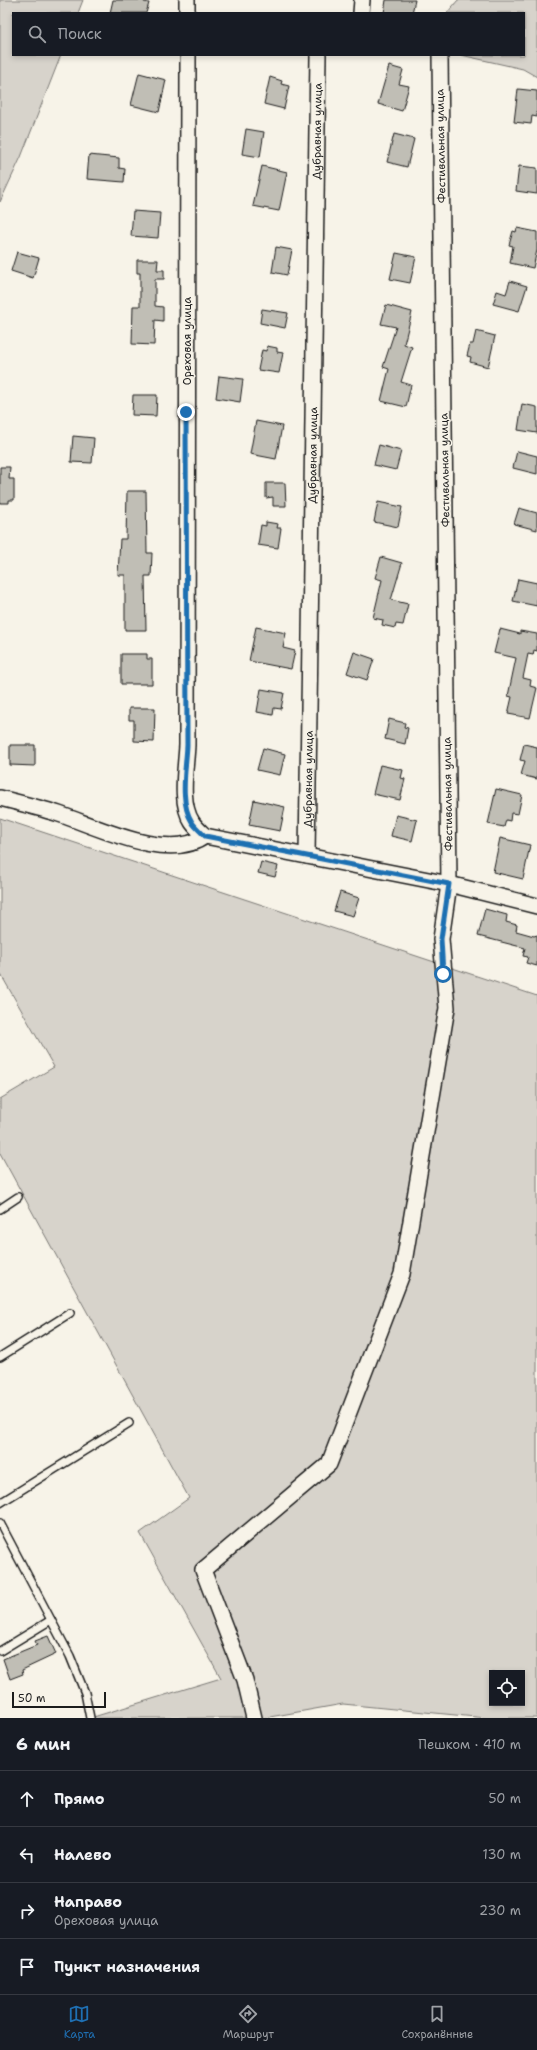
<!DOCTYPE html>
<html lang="ru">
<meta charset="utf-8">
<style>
:root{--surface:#171b24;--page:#20242c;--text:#f1f3f6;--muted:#9ea1a6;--line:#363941;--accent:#1f6fb2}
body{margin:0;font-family:"Shantell Sans",sans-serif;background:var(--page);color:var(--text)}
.controls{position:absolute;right:12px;bottom:12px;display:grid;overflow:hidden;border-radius:0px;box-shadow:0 2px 6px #0003}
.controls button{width:36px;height:36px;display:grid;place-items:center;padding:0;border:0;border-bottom:1px solid var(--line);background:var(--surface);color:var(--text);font:20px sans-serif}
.scale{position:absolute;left:12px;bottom:10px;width:94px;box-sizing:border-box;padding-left:4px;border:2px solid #1c1c1c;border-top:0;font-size:11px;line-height:14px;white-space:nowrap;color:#1c1c1c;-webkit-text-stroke:3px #f7f3e8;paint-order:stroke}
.stop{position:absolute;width:12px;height:12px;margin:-9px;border:3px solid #1f6fb2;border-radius:50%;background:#fff}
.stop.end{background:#1f6fb2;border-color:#fff;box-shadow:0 1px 4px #0008}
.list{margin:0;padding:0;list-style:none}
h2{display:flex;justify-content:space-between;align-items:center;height:52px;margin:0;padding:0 16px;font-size:17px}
h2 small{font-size:13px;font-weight:400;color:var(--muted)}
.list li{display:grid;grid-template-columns:26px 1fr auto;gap:12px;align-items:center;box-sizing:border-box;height:56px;padding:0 16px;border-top:1px solid var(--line)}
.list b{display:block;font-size:15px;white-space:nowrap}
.list p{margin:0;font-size:13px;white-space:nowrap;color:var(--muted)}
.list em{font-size:13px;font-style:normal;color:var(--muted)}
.icon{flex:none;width:22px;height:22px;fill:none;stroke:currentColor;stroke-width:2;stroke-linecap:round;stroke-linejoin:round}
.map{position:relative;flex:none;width:537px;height:1718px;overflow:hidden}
.search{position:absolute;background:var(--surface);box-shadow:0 2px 6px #0003;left:12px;right:12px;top:12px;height:44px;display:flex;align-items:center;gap:10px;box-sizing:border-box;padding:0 14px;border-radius:0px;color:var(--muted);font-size:15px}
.sheet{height:276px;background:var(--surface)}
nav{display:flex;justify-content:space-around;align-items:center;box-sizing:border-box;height:56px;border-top:1px solid var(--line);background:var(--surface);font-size:11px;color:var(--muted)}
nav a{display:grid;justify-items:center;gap:2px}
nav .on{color:var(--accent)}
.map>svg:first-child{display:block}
.green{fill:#d7d3cb;stroke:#7a7874;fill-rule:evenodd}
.building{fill:#c0beb5;stroke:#1c1c1c}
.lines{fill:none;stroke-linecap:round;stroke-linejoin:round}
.service-casing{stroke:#1c1c1c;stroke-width:10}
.minor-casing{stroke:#1c1c1c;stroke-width:18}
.service{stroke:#f7f3e8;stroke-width:7}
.minor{stroke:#f7f3e8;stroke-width:15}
.route{stroke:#1f6fb2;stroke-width:5}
.labels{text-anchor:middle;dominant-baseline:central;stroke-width:3;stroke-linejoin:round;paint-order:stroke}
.street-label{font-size:11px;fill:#1c1c1c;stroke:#f7f3e8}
</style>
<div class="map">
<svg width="537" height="1718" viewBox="0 0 537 1718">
<rect width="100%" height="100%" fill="#f7f3e8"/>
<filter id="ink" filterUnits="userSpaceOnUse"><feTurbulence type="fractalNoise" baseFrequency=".025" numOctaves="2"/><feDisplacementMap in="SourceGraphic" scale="8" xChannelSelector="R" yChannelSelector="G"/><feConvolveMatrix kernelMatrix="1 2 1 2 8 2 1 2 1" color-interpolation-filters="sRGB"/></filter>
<g filter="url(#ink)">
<!-- green -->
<g class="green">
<polygon points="0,0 83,0 78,13 13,13 13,55 61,55 21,157 0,202"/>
<polygon points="458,0 537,0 537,77 523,69 461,55 524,55 524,13 447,13"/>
<path d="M0 818 537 996V1718H486L343 1704 264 1718H90L221 1678 140 1533 189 1498 0 1153V1099L54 1067 0 973ZM492 1673H522V1703H492Z"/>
</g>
<!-- building -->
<g class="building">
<polygon points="113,0 144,0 144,2 149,3 146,13 110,13"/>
<polygon points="386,0 415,0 412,13 384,13"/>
<polygon points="389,66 403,70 399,84 409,86 402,111 378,104"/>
<polygon points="139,73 166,80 159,112 131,105"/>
<polygon points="270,77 282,81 281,84 289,86 284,109 264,104"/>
<polygon points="518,89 537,91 537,117 532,116 531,124 514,122"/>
<polygon points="246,129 264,132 260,157 242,154"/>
<polygon points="394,134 414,139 407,167 387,162"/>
<polygon points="89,155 119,158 119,168 125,169 124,182 87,179"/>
<polygon points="262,166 287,172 279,211 253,206"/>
<polygon points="519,166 537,168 537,194 516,191"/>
<polygon points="133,211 160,213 158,238 131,236"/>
<polygon points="517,228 537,232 537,250 533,268 510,263 513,246 509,245 513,231 516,232"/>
<polygon points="276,247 292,250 287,275 272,272"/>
<polygon points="17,252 39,258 33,278 11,271"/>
<polygon points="396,253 416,257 410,283 390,279"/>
<polygon points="137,260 158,260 157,270 164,270 164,279 155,279 155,306 163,307 163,321 155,320 154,345 132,344 133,306 140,306 140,273 137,273"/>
<polygon points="510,281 527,286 519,311 493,304 497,291 506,294"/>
<polygon points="386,305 412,312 404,344 412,347 401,382 411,385 406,407 381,401 389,369 383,367 396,327 381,324"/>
<polygon points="262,309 288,313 285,328 260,323"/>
<polygon points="476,331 495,336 488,367 470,362 471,357 467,356 470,344 473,344"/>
<polygon points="267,346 277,348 277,352 283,353 279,373 258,370 262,350 266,351"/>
<polygon points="219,376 243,379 240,402 216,398"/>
<polygon points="133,395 157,395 156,416 132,415"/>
<polygon points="522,404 537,407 537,433 518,430"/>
<polygon points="256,421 282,426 276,459 250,454"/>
<polygon points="73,436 94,438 92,463 71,462"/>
<polygon points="379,445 401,451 396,470 374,465"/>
<polygon points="517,451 537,456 537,474 513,468"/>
<polygon points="0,467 10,467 9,479 14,479 14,500 9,500 9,503 0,503"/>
<polygon points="266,483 285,483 286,506 273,506 273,497 266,498"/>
<polygon points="127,491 146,491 147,553 152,553 151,576 145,576 146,630 125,630 125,575 118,575 120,539 126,539"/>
<polygon points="378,502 402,507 398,527 374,522"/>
<polygon points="519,508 537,513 537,530 514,524"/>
<polygon points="266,522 278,524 277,528 281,528 278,548 258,545 261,525 266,526"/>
<polygon points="381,557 402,563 391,600 408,604 403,625 396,624 395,628 382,625 383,620 373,618 382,580 375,578"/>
<polygon points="518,579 537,583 537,606 513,601"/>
<polygon points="256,627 286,633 283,648 295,651 291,669 249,661"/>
<polygon points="500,629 520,634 520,631 537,634 537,651 534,650 533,655 528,654 523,678 531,680 530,686 537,688 530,718 508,714 512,697 508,696 516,658 494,653"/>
<polygon points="354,652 374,659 367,680 347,673"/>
<polygon points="121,654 147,654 147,659 152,659 152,684 121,684"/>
<polygon points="261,689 284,693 281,709 274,708 273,715 257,712"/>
<polygon points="129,708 155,708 154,742 134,741 134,720 129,720"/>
<polygon points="389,719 405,723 404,727 408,728 405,744 385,739"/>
<polygon points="524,744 537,747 537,779 521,775 525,761 520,760"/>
<polygon points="10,745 35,745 35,766 10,765"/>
<polygon points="263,748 285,754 280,775 257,770"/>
<polygon points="380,765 403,770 401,778 405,779 400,800 373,794"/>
<polygon points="496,789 522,795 518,814 511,813 510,821 506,820 504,827 488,824"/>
<polygon points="254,800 285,807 280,831 249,825"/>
<polygon points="396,815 417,820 412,841 391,836"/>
<polygon points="500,838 530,845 523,879 493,872"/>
<polygon points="261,862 278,866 275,877 258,873"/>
<polygon points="340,892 359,898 353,916 334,911"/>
<polygon points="485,909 507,915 506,922 517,925 516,931 534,936 537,935 537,966 526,963 528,957 523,956 525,948 478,936"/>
<polygon points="48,1636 56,1654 22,1670 23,1674 10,1679 3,1659 37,1645 35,1641"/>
</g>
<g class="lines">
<defs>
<g id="service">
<polyline points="0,1209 18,1197"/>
<polyline points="0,1357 70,1313"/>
<polyline points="0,1503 129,1423"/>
<polyline points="0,1523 70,1656 85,1693 90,1718"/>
<polyline points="0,1651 51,1620"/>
</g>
<g id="minor">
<polyline points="187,0 187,13"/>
<polyline points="361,13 362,0"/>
<path d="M188 55 187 745C186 768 179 802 192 822 195 827 201 832 205 836"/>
<path d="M0 798C20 803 40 808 59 814 98 827 169 863 205 836L449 884 537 906"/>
<path id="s1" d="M307 856 318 55"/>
<polyline points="254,1718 245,1680 203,1570 329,1464 402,1274 447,1008 441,939 449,884 440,55"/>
</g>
</defs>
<!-- service casing -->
<use href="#service" class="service-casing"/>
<!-- minor casing -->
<use href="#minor" class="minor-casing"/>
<!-- service -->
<use href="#service" class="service"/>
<!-- minor -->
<use href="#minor" class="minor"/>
</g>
</g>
<g class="lines" filter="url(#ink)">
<!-- route -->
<path class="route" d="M186 412 187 745C186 768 179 802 192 822 195 827 201 832 205 836L449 884 441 939 443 974"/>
</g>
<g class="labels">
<!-- street labels -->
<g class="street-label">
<text stroke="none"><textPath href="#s1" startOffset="725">Дубравная улица</textPath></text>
<text transform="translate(441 146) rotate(-91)">Фестивальная улица</text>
<text transform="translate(187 341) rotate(-90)">Ореховая улица</text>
<text stroke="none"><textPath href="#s1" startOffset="401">Дубравная улица</textPath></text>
<text transform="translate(445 470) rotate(-91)">Фестивальная улица</text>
<text stroke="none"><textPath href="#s1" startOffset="77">Дубравная улица</textPath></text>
<text transform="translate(448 794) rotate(-91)">Фестивальная улица</text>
</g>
</g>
</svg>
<div class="controls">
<button><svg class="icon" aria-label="locate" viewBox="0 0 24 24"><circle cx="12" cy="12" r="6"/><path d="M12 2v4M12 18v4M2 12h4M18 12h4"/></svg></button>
</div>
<div class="scale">50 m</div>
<div class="stop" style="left:443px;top:974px"></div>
<div class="stop end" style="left:186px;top:412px"></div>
<div class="search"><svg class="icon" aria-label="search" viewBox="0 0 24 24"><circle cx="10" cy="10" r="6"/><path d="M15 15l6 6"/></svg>Поиск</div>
</div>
<section class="sheet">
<h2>6 мин<small>Пешком · 410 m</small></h2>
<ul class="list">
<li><svg class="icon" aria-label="ahead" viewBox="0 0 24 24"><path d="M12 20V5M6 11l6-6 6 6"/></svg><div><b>Прямо</b></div><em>50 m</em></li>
<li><svg class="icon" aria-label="left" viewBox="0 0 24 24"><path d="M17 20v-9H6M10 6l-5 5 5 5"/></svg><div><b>Налево</b></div><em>130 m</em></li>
<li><svg class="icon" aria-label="right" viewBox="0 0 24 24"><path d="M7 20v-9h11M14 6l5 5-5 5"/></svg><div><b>Направо</b><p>Ореховая улица</p></div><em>230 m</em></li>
<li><svg class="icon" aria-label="arrive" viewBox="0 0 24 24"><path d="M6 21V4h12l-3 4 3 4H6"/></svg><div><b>Пункт назначения</b></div></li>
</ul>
</section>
<nav>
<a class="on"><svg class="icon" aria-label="map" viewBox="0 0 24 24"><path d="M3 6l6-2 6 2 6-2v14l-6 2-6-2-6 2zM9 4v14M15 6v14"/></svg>Карта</a>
<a><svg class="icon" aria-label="directions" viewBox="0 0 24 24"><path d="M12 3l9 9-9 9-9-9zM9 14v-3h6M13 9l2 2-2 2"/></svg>Маршрут</a>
<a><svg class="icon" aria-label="saved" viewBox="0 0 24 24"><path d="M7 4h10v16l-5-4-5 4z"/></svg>Сохранённые</a>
</nav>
